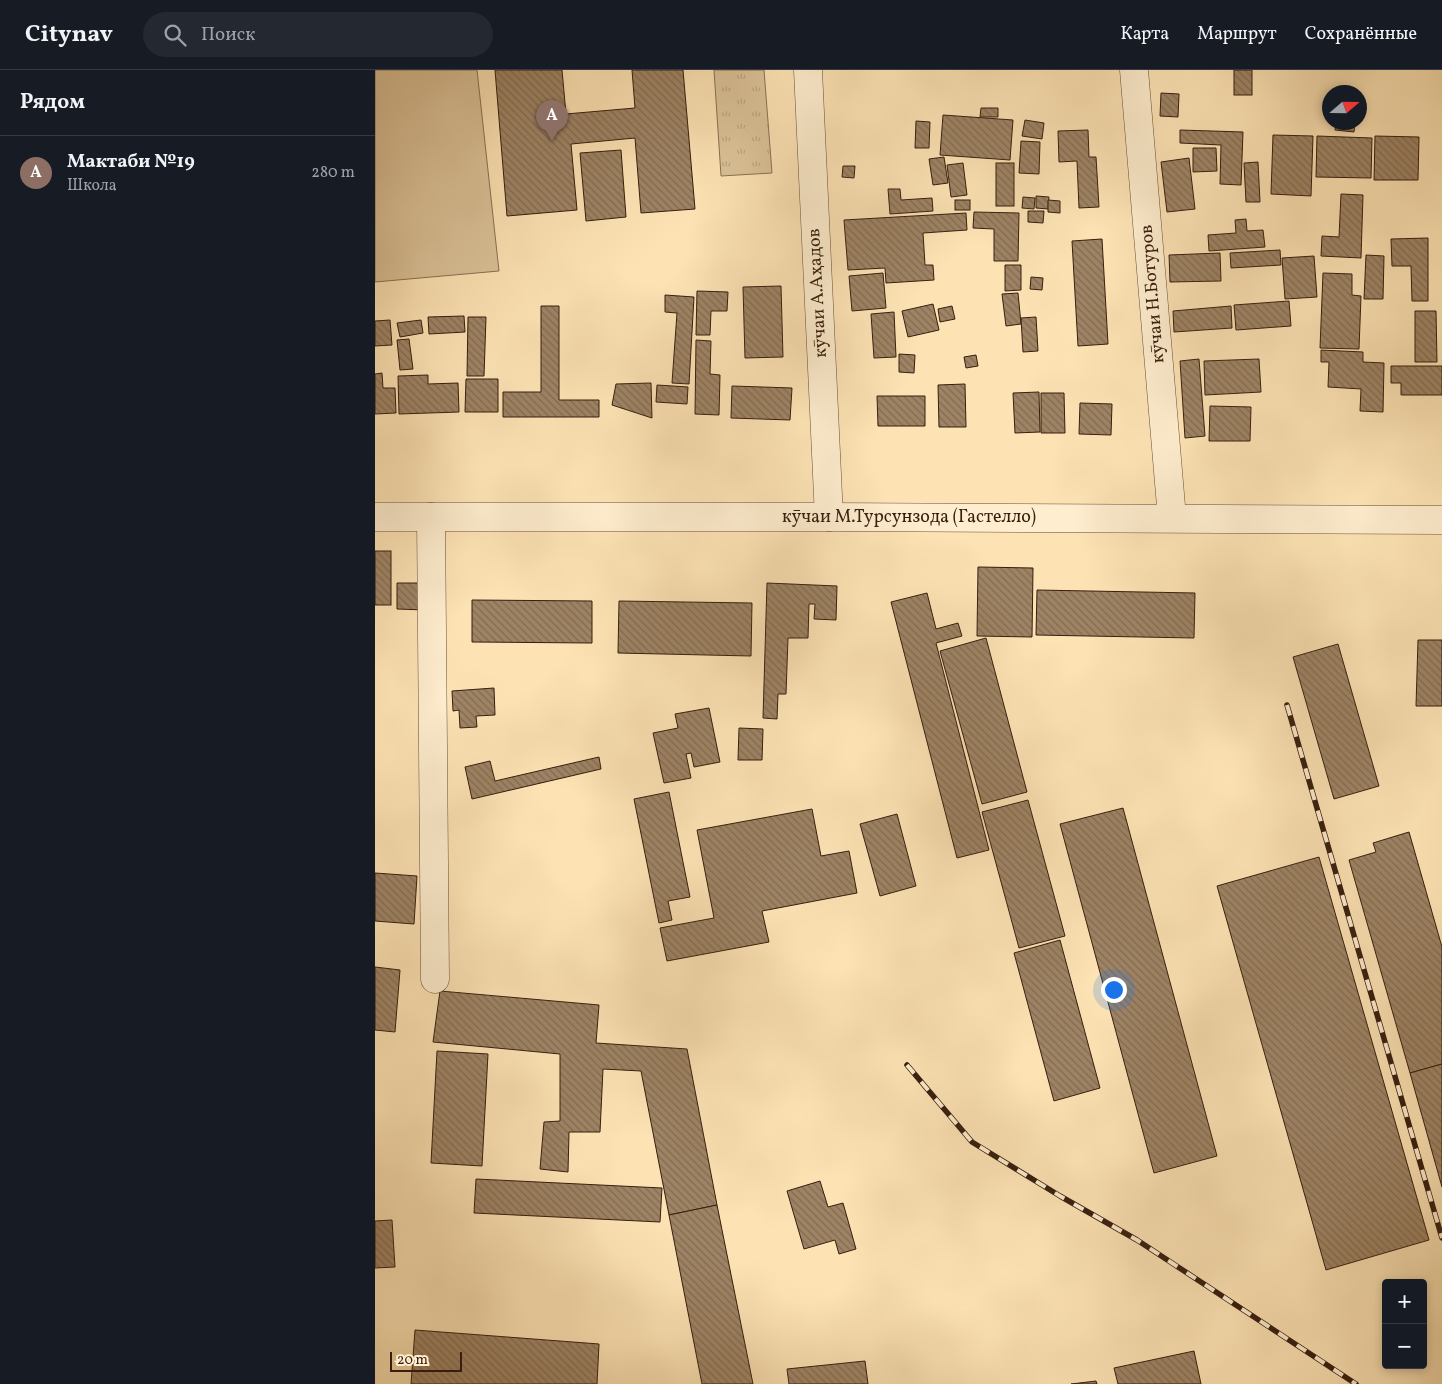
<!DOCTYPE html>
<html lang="ru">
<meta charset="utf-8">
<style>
:root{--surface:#171b24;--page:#242831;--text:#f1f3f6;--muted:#9ea1a6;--line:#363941;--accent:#ea580c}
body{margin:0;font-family:Vollkorn,serif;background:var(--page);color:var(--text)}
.controls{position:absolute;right:15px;bottom:15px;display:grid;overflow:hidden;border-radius:5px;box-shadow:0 2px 8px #0003}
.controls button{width:45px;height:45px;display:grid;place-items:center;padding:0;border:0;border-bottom:1px solid var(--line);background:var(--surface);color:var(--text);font:25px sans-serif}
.compass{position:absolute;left:947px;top:15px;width:45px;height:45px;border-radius:50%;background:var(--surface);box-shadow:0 2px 8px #0003;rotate:70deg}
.scale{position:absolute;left:15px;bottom:12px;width:72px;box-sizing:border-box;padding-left:5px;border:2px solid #371e0f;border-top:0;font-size:14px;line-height:18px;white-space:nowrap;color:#371e0f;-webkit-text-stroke:4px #feedce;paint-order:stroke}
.you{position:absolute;left:738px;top:919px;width:18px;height:18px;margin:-12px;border:4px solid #fff;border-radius:50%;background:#1a73e8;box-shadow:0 0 0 8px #1a73e833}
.badge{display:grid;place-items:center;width:32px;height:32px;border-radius:50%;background:var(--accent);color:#fff;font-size:16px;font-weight:700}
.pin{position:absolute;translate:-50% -41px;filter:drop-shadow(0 1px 2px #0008)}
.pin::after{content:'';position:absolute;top:26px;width:18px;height:15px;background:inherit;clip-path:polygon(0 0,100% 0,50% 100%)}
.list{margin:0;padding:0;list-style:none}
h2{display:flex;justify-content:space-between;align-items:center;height:65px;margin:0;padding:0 20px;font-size:21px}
h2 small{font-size:16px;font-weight:400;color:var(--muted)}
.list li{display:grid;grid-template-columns:32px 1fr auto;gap:15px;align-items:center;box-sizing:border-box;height:75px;padding:0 20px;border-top:1px solid var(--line)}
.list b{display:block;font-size:19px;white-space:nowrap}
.list p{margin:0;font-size:16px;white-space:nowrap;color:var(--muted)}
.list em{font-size:16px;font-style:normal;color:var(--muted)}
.icon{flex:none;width:28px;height:28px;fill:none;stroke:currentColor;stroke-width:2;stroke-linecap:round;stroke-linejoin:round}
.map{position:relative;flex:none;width:1067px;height:1314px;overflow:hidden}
header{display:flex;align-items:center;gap:30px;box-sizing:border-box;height:70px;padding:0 25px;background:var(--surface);border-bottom:1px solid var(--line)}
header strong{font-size:24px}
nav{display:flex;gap:28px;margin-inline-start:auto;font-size:18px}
.search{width:350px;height:45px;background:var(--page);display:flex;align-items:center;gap:12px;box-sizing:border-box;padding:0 18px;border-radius:28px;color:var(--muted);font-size:19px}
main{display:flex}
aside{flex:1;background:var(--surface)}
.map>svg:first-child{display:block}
.grass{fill:url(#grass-tufts);stroke:#897054}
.green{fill:#dbc298;stroke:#897054}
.building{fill:url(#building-back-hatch);stroke:#371e0f}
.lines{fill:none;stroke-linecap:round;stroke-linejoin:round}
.minor-casing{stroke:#684f38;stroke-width:29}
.minor{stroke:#feedce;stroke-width:28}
.rail-casing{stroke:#371e0f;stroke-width:5.5}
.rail{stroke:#feedce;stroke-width:4;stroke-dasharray:11;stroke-linecap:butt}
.labels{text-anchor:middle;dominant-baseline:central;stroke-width:5;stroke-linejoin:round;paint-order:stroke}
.street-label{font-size:18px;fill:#371e0f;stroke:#feedce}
</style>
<header>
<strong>Citynav</strong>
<div class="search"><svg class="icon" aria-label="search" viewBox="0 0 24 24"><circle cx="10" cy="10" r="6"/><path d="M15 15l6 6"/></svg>Поиск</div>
<nav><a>Карта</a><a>Маршрут</a><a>Сохранённые</a></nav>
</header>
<main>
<aside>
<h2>Рядом<small></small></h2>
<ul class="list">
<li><span class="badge" style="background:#8d6e63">A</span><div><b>Мактаби №19</b><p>Школа</p></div><em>280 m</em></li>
</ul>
</aside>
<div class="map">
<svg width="1067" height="1314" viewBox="0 0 1067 1314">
<defs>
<pattern id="grass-tufts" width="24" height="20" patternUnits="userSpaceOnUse" patternTransform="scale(1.25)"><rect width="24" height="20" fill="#dbc298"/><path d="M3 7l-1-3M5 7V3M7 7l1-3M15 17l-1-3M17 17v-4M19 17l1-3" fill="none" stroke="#bda682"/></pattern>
<pattern id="building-back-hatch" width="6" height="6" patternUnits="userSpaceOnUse" patternTransform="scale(1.25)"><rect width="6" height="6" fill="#9e8465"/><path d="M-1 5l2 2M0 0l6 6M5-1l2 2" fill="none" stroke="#826b52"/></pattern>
</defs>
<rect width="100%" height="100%" fill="#fde3b4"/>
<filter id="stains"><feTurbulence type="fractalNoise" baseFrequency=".004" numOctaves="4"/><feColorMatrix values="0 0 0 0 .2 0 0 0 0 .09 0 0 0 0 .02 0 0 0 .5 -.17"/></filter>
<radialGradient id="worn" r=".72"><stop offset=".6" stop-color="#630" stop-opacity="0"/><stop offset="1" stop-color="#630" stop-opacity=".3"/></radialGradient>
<!-- grass -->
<polygon class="grass" points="339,0 389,0 397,103 346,106"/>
<!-- green -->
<polygon class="green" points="0,0 102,0 124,201 0,212"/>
<!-- building -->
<g class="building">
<polygon points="120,0 187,0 191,44 260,38 257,0 308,0 320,139 266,143 260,68 196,74 202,140 132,146"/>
<rect x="859" y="0" width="18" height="25"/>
<polygon points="786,23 804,24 803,47 785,46"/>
<polygon points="606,38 623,38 623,47 605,47"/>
<polygon points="568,45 638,50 635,90 565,85"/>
<polygon points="650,50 669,53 667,69 647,66"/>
<polygon points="541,51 555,52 554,78 540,78"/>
<polygon points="961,52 980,52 979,62 960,60"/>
<polygon points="713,60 714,87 721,87 724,137 704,138 702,91 684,92 683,61"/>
<polygon points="805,60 868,62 866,115 845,114 846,75 805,73"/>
<polygon points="898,65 938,66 936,126 896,124"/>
<polygon points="942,66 997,68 996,108 941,107"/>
<polygon points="1000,66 1044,67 1043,110 999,110"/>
<polygon points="646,71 665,72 664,104 644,103"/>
<polygon points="818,78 841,78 842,101 818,102"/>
<polygon points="246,80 251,147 211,151 205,83"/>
<polygon points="569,87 573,113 558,115 554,89"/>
<polygon points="814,88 820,139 792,142 786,92"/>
<polygon points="883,92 885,132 871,132 869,93"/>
<polygon points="588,93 592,125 576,127 572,95"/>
<rect x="621" y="93" width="18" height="43"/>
<polygon points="468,96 480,96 479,108 467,107"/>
<polygon points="513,119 525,119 526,130 557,128 558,141 515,144"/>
<polygon points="966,124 988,125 986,188 946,186 947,166 964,167"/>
<polygon points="661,126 674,127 673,139 661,138"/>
<polygon points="648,127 660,128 659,139 647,138"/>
<rect x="580" y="130" width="15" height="10"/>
<polygon points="673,130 685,131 685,143 673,142"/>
<polygon points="653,141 669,141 668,153 653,152"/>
<polygon points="599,142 644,143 643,191 619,191 619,159 598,158"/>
<polygon points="591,143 592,160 548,163 550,195 558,195 559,210 511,213 510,198 473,200 469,150"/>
<polygon points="871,149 872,161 888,160 890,177 834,181 833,165 861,163 860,150"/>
<polygon points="1053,168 1053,231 1037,231 1036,196 1017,196 1016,169"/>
<polygon points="727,169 733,274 703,276 697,171"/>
<polygon points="905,180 906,195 856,198 855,183"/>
<polygon points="845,183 846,211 795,212 794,185"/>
<polygon points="991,185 1009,186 1008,229 989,229"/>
<polygon points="939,186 942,227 910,229 907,188"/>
<polygon points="630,195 646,195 646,220 630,221"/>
<polygon points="508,203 511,238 477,241 474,206"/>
<polygon points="948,203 977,204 977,225 986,226 984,279 945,278"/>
<polygon points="656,207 668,208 667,220 655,219"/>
<polygon points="406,216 408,287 370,288 368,217"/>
<polygon points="322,221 353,222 352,241 336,241 335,265 321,265"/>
<polygon points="643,223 646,254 631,256 627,224"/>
<polygon points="290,225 319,227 314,314 297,313 302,243 290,242"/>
<polygon points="914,231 916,256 861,260 859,235"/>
<polygon points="558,234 564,260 533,267 527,241"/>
<polygon points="166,236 184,236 184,330 224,330 224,347 128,347 128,322 166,322"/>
<polygon points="577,236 580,249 565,252 563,239"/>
<polygon points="856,236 857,258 799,262 798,241"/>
<polygon points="1040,241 1061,241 1062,292 1040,292"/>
<polygon points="519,242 521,287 499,288 496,244"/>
<polygon points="89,246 90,262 54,264 53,247"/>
<polygon points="93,247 111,247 109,306 92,306"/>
<polygon points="661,247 663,281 648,282 646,248"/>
<polygon points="15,250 17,275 0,276 0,251"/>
<polygon points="46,250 48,263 25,267 22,253"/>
<polygon points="34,269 38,299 25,300 22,270"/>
<polygon points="321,270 336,271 335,304 345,305 344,345 320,344"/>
<polygon points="946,280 988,282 988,292 1009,293 1008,342 985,341 986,319 953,317 954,292 946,292"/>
<polygon points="524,284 540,285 539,303 524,302"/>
<polygon points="601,285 603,296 591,298 589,287"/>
<polygon points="824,289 830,366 810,368 805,291"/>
<polygon points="884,289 886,322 830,325 829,291"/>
<polygon points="1016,296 1067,296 1067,325 1026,325 1026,313 1016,313"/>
<polygon points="7,303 8,318 20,318 21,343 0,344 0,304"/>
<polygon points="53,305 53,314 83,313 84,342 24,344 23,306"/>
<polygon points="91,309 123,309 123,342 90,342"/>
<polygon points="276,313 277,348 237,335 241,314"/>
<polygon points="590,314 591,357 564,357 563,315"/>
<polygon points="282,315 313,317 312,334 281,332"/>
<polygon points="357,316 417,318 415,350 356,348"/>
<polygon points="664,322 665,362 640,363 638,323"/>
<polygon points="666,323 689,323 690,363 666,363"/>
<polygon points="502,326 550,326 550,356 503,356"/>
<polygon points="705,333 737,334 736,365 704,364"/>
<polygon points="835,336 876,337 875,371 834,371"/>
<rect x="0" y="481" width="16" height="54"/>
<polygon points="603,497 658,498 657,567 602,566"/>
<polygon points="22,513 50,513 50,540 22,539"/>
<polygon points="392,513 462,516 461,550 439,549 440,534 434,534 433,568 413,568 411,624 403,624 402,649 388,648"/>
<polygon points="662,520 820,523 819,568 661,565"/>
<polygon points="552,523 561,559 583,553 587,566 561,573 614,780 582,788 516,532"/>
<polygon points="97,530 217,531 217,573 97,572"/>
<polygon points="244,531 377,533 376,586 243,583"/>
<polygon points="611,568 652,722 607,734 565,581"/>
<polygon points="1043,570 1067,570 1067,636 1041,636"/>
<polygon points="963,574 1004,716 959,729 918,587"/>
<polygon points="119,618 120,645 101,646 102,657 85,658 84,640 78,641 77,621"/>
<polygon points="334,638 345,692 319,697 316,683 311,684 316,708 289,713 278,663 303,658 300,644"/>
<polygon points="364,658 388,659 387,690 363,690"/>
<polygon points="224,687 226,699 97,729 90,697 115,691 120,711"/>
<polygon points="294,722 315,827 293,831 297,850 284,853 259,729"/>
<polygon points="653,730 690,866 644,878 607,742"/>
<polygon points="748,738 842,1086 779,1103 685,754"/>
<polygon points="437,739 446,786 474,781 482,823 387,841 394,872 292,891 285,858 339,848 322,760"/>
<polygon points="522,744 541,816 505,826 485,754"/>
<polygon points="1034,762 1067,877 1067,994 1035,1003 974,790 1001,782 998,773"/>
<polygon points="944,787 1054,1170 951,1200 842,816"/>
<polygon points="0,803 42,806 39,854 0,851"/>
<polygon points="685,870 725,1018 679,1031 639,883"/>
<polygon points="0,897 25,900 20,962 0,960"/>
<polygon points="65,921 224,935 221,973 312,979 342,1135 294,1145 266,1001 228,999 225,1062 194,1062 193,1102 165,1099 169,1052 185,1051 185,984 58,972"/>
<polygon points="62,981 113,984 107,1096 56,1093"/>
<polygon points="1067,994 1067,1117 1035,1003"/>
<polygon points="101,1109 287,1118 285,1152 99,1143"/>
<polygon points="445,1111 453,1137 468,1133 481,1179 464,1184 460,1170 429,1179 412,1121"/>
<polygon points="342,1135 378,1314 327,1314 294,1145"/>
<polygon points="17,1150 20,1197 0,1198 0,1151"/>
<polygon points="40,1260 224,1274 222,1314 36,1314"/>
<polygon points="819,1281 826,1314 743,1314 739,1298"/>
<polygon points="490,1291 493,1314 414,1314 412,1299"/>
<polygon points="721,1311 722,1314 696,1314"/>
</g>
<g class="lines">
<defs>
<g id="minor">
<polyline points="433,0 454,447"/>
<polyline points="759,0 797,448"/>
<polyline points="0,447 454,447 1067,450"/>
<polyline points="56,447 60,909"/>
</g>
</defs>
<!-- minor casing -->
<use href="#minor" class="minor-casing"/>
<!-- minor -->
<use href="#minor" class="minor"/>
<defs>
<g id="rail">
<polyline points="912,635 1067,1168"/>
<polyline points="532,995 597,1072 685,1126 762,1170 981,1314"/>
</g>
</defs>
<!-- rail casing -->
<use href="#rail" class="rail-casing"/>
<!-- rail -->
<use href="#rail" class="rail"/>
</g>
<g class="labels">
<!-- street labels -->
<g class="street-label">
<text transform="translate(443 223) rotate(-93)">кӯчаи А.Аҳадов</text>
<text transform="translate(778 224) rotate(-95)">кӯчаи Н.Ботуров</text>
<text x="534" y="447">кӯчаи М.Турсунзода (Гастелло)</text>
</g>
</g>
<rect width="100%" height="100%" filter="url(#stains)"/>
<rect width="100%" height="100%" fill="url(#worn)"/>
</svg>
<div class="controls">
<button>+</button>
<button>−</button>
</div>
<svg class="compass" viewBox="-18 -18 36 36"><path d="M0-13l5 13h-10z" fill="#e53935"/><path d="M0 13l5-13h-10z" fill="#9ea1a6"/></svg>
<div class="scale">20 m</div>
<div class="you"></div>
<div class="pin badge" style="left:177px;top:71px;background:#8d6e63">A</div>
</div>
</main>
